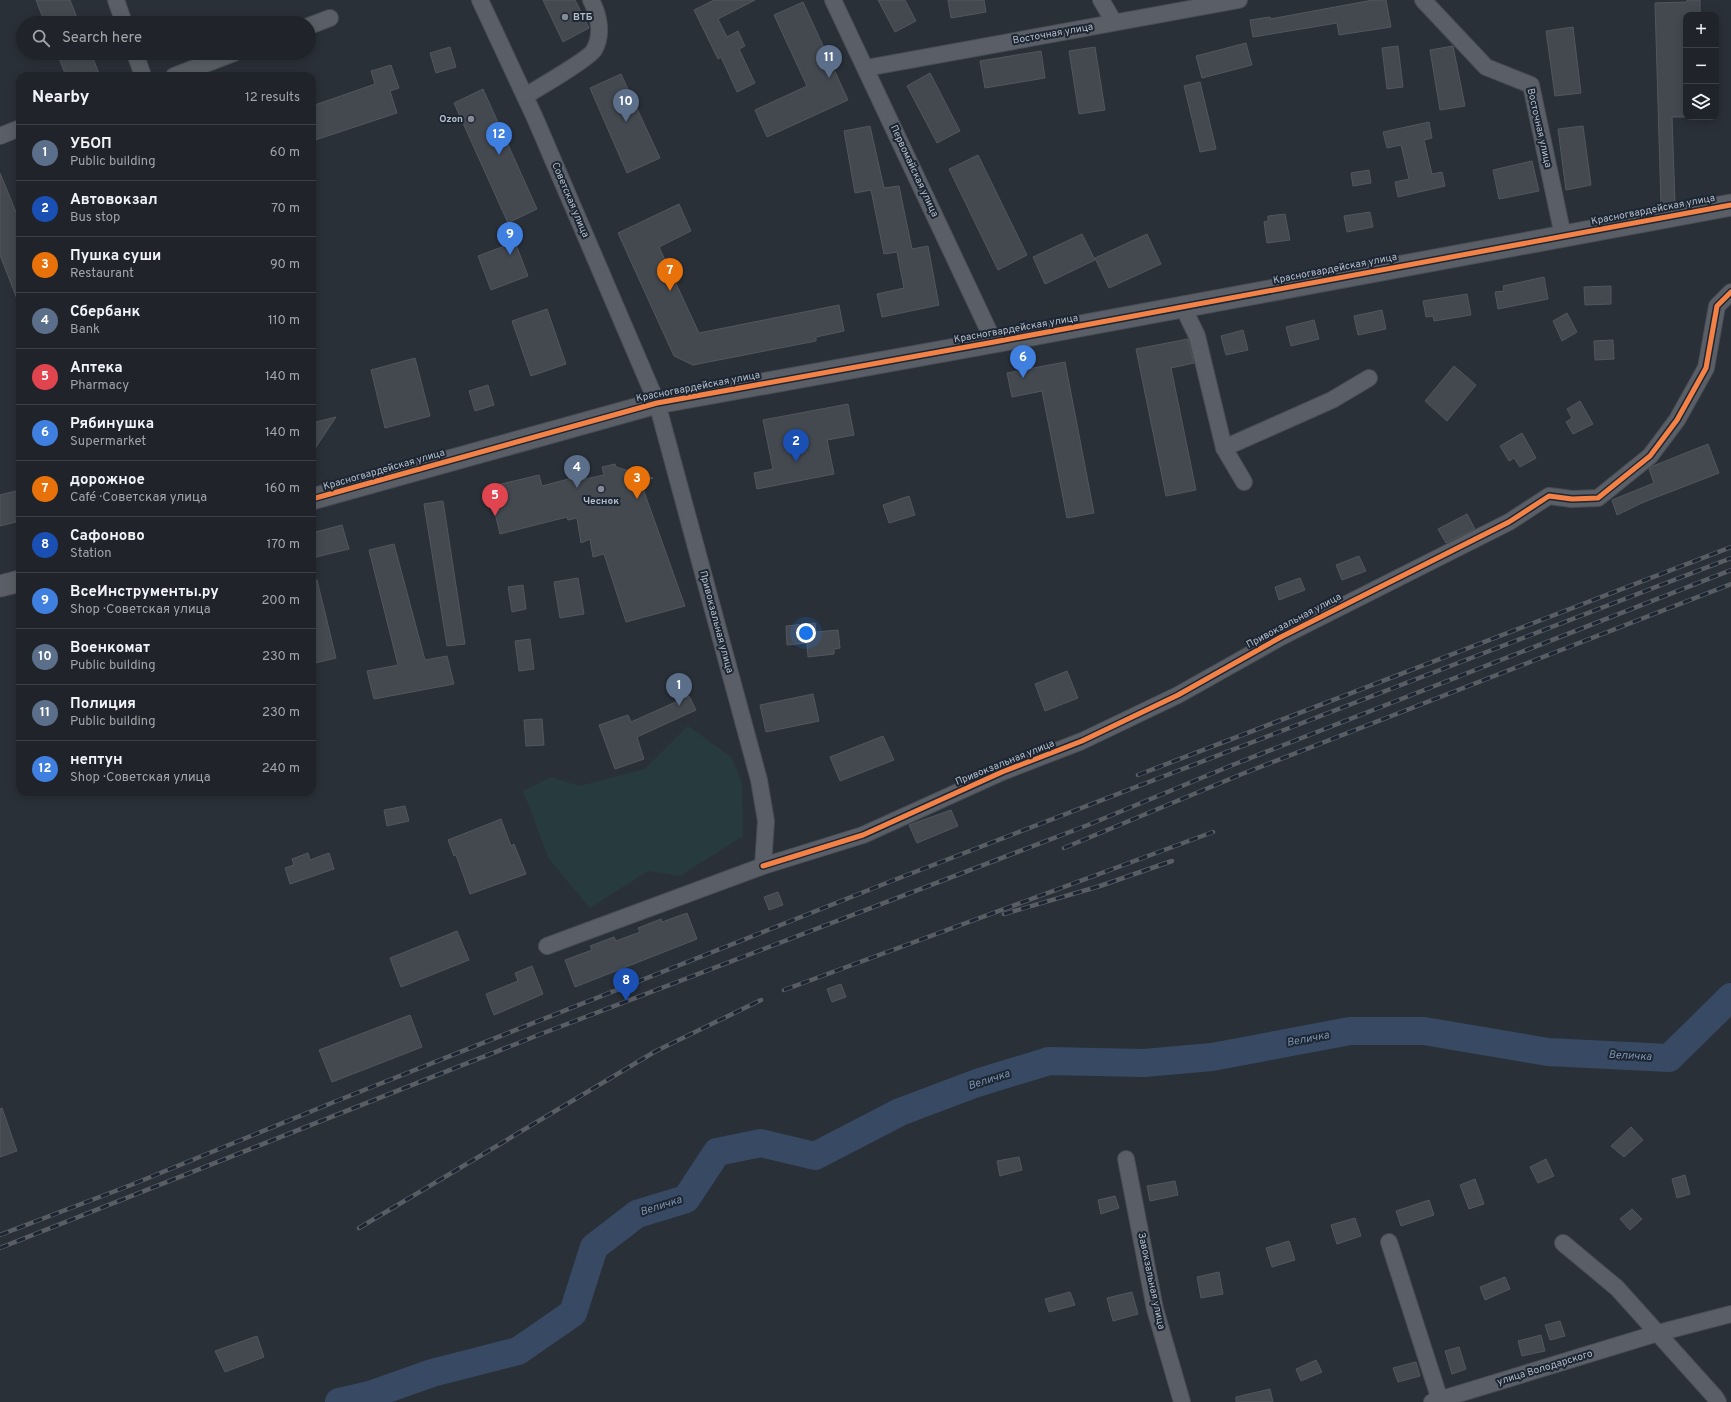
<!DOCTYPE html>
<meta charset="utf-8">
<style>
:root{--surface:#20242a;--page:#282c32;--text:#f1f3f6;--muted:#a2a4a8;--line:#3d4147;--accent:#db2777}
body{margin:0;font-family:Overpass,sans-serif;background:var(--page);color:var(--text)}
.controls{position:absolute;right:12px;top:12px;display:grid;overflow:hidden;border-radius:8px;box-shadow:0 2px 10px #0003}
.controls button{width:36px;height:36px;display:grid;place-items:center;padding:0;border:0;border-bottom:1px solid var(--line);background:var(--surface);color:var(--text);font:20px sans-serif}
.you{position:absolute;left:806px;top:633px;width:14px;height:14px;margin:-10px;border:3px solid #fff;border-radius:50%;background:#1a73e8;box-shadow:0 0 0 6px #1a73e833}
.badge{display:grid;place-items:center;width:26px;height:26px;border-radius:50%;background:var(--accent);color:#fff;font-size:13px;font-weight:700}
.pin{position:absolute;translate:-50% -33px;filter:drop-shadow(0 1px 2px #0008)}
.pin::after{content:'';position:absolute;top:21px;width:14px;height:12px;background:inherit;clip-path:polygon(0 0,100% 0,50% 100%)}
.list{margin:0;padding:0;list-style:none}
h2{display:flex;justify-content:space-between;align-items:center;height:52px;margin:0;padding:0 16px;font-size:17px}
h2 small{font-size:13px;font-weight:400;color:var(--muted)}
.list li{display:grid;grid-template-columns:26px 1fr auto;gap:12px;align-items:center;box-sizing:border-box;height:56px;padding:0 16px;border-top:1px solid var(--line)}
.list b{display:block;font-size:15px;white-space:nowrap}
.list p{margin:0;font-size:13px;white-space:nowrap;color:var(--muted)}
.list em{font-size:13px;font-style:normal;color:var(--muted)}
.icon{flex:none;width:22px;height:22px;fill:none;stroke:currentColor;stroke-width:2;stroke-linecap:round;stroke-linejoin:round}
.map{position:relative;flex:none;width:1731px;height:1402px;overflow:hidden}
.search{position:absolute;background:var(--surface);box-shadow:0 2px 10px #0003;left:16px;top:16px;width:300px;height:44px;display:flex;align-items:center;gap:10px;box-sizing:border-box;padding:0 14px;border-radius:22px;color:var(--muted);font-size:15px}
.panel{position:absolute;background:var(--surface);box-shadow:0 2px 10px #0003;left:16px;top:72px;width:300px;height:724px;border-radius:12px}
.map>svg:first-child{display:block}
.green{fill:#273a3e}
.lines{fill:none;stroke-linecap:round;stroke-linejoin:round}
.river{stroke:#384963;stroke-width:28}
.building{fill:#444950;stroke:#52575f}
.minor-casing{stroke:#484c53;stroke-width:18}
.tertiary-casing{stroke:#484c53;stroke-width:23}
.minor{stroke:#5a5e66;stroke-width:16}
.tertiary{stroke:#5a5e66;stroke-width:21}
.rail-casing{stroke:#595d64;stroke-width:4.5}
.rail{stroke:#1d2633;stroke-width:3;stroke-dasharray:9;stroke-linecap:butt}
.cycleway-casing{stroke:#1d2633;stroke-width:8}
.cycleway{stroke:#f48246;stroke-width:5}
.poi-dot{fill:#848b96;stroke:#1d2633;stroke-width:1.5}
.labels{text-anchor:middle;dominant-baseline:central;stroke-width:4;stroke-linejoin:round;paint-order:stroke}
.poi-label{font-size:10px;font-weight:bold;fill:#b4bcc9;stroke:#1d2633;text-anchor:start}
.street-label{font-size:10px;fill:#b4bcc9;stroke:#1d2633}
.water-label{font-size:11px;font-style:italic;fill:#7c92b1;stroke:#1d2633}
</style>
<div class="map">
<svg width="1731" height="1402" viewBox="0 0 1731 1402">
<rect width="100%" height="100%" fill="#2a3038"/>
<!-- green -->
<polygon class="green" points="688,726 731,757 742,782 743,836 680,876 648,871 590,908 549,859 523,791 551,777 579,786 645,769"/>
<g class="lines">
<!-- river -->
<polyline class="river" points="339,1402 370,1395 432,1373 518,1351 573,1313 594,1247 637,1214 686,1199 717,1152 761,1143 815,1156 900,1112 977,1083 1049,1061 1144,1063 1212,1057 1350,1031 1424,1031 1548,1052 1669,1058 1731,997"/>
</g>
<!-- building -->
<g class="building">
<polygon points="36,0 70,0 79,23 45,23"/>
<polygon points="543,0 575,0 589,28 563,42"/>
<polygon points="714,0 755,0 718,19 727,37 738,31 745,46 739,49 755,83 737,92 721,57 718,59 694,10"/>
<polygon points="878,0 905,0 916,21 895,32"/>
<polygon points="948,0 984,0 986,12 951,18"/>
<polygon points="1373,0 1386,0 1391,27 1339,35 1337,23 1253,37 1250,20 1270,17 1270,19"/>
<polygon points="1687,0 1700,0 1700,15 1686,15 1686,117 1672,117 1675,203 1661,204 1655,3 1687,2"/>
<polygon points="803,2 848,100 767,137 755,110 807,86 774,15"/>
<polygon points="1573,27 1581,93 1555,96 1546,31"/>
<polygon points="1246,43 1252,65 1202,78 1196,56"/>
<polygon points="1398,46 1403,87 1387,89 1382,48"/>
<polygon points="1453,46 1465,106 1440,110 1430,50"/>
<polygon points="450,47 456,67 436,73 430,53"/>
<polygon points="1095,47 1105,110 1079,114 1069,51"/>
<polygon points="1041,51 1045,78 985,88 980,61"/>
<polygon points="57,53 91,53 100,76 66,76"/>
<polygon points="391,65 399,88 390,91 397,113 312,141 312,106 375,84 371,71"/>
<polygon points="930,73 960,131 937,143 907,86"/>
<polygon points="621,74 660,158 627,173 590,88"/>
<polygon points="1200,82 1216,149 1200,152 1184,86"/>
<polygon points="483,89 537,209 508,223 454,103"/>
<polygon points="1429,122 1432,138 1424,140 1432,174 1442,172 1445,186 1398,197 1395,182 1409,179 1401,145 1387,148 1383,132"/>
<polygon points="870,126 884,188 899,186 912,249 928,246 939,305 882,317 877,294 904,288 897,252 884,254 871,190 855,193 844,131"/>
<polygon points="1583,126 1591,185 1566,190 1558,129"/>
<polygon points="978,155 1027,255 998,270 949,169"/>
<polygon points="1532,161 1539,191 1499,199 1493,170"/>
<polygon points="1369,170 1371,183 1353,186 1351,173"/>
<polygon points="0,173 20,222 19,304 0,255"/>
<polygon points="679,204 691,231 659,247 699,333 839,305 844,331 816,337 816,341 693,365 674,356 618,233"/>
<polygon points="1370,212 1373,227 1347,232 1344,216"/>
<polygon points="1285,214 1290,240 1267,243 1264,222 1268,221 1268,216"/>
<polygon points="1082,234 1095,260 1045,284 1033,257"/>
<polygon points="1147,234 1161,264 1109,288 1095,258"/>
<polygon points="515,242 528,276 491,290 478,256"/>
<polygon points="1544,277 1548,299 1498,309 1495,292 1504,291 1503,286"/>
<polygon points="1611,286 1611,304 1585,305 1584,287"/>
<polygon points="1467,294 1471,315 1434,321 1433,316 1426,317 1423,301"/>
<polygon points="547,309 566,364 531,376 512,321"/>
<polygon points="1382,310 1386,329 1358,335 1354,316"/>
<polygon points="1567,313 1577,332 1562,341 1553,321"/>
<polygon points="1314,320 1319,339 1291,346 1286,327"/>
<polygon points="1243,330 1248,350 1226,355 1221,336"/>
<polygon points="1188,339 1194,363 1171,368 1196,490 1166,496 1136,349"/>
<polygon points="1613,340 1614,359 1595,360 1594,341"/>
<polygon points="415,358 430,416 385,428 371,370"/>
<polygon points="1065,362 1094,513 1067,518 1042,391 1012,397 1007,373"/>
<polygon points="1454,366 1476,385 1447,421 1425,401"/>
<polygon points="488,385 494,405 475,411 469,391"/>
<polygon points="1580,401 1593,424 1573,434 1566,422 1572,418 1567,409"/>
<polygon points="848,404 854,435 827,440 834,474 757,489 754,473 773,469 763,420"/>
<polygon points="336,417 312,453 312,423"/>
<polygon points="1522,433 1536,458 1520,467 1514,458 1509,461 1500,446"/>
<polygon points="1708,444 1719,473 1644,502 1617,515 1612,500 1654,483 1649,469 1653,466"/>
<polygon points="615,464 616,467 653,478 641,483 685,606 626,622 604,554 593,557 590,539 581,543 577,518 568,520 567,517 500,534 489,487 539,475 542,486 580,476 581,480 604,475 602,467"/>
<polygon points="20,490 20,521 0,526 0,495"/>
<polygon points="909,496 915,515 889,523 883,505"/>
<polygon points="443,501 465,644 447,646 424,504"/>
<polygon points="1467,514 1475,529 1446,543 1438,529"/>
<polygon points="342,525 349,549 312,558 312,533"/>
<polygon points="394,544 425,660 447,656 454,684 374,699 367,671 398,665 369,550"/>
<polygon points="1359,556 1366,571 1342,580 1336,565"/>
<polygon points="578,578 584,614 560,618 554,582"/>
<polygon points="1300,578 1305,590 1279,600 1275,587"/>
<polygon points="317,580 336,658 315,663 312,650 312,581"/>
<polygon points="523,585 526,609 512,612 508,587"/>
<polygon points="815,623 816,632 838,630 840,648 834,649 834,654 808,657 807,643 787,645 786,626"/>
<polygon points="530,639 534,669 519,671 515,641"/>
<polygon points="1067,671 1078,698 1045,711 1035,684"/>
<polygon points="813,694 819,721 766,732 760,705"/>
<polygon points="689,696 696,710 637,737 644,759 615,769 599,725 628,715 631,722"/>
<polygon points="542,719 544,745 526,746 524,720"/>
<polygon points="883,736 894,760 840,781 830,757"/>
<polygon points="405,806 409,821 387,826 384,810"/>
<polygon points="951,810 958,826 917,843 909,825"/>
<polygon points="501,819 511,846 514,844 526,874 470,894 456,855 454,856 448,840"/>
<polygon points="308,853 310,860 329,853 334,869 290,884 285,868 294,865 292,859"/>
<polygon points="778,892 783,905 769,910 764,897"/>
<polygon points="687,913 697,939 575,987 565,960 592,950 590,946 614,937 616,941 640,932 638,928 661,919 662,922"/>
<polygon points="457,931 469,960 401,987 390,958"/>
<polygon points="532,966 543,994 494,1015 486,994 518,981 515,973"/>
<polygon points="841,984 846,997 832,1002 827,989"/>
<polygon points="410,1015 422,1047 332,1082 319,1050"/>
<polygon points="2,1108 17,1151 0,1157 0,1109"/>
<polygon points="1631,1127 1643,1140 1624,1157 1611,1146"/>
<polygon points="1019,1157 1022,1170 1000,1176 997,1161"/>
<polygon points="1546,1159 1554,1176 1538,1183 1530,1167"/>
<polygon points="1685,1175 1690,1194 1677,1198 1672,1179"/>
<polygon points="1475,1179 1484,1204 1469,1209 1460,1185"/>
<polygon points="1175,1181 1178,1195 1150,1201 1147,1186"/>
<polygon points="1115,1196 1119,1208 1101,1214 1098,1200"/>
<polygon points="1429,1200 1434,1215 1401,1226 1396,1211"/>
<polygon points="1632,1209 1642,1219 1630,1230 1620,1219"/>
<polygon points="1355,1218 1361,1236 1337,1244 1331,1225"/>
<polygon points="1289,1241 1295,1260 1272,1267 1266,1248"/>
<polygon points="1219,1272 1223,1294 1201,1298 1197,1277"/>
<polygon points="1505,1277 1510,1289 1485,1300 1480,1287"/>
<polygon points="1070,1292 1075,1305 1049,1312 1045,1299"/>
<polygon points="1132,1292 1138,1314 1113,1321 1107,1298"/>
<polygon points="1560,1321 1565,1336 1550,1340 1545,1325"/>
<polygon points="1541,1335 1545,1351 1522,1356 1518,1341"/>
<polygon points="257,1336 264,1357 225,1372 215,1351"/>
<polygon points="1459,1347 1466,1369 1452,1374 1445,1351"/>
<polygon points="1316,1360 1322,1372 1301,1381 1296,1369"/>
<polygon points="1416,1362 1420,1376 1398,1382 1393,1368"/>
<polygon points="1270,1389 1273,1402 1236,1402 1236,1397"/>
</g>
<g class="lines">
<defs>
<g id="minor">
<polyline points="116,0 124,23"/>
<polyline points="480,0 535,118 657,403 759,780 766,821 763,866 547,946"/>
<polyline points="833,0 994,342"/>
<polyline points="1101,0 1114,22"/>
<polyline points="1423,0 1486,67 1531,85 1563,236"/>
<polyline points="309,26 330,18"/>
<polyline points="135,53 143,76"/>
<polyline points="866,68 1239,0"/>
<polyline points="174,76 234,53"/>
<path d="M525 96C537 89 590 58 594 50 603 35 599 15 591 0"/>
<polyline points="0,136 20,128"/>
<polyline points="1183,307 1197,336 1224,448 1244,482"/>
<polyline points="1224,448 1332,400 1369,378"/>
<polyline points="763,866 863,835 1002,772 1082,741 1178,695 1281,637 1509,522 1549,496 1572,499 1598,498 1650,456 1677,420 1706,368 1717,306 1731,292"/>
<polyline points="1126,1159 1155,1309 1182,1402"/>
<polyline points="1389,1242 1440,1400"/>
<polyline points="1563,1243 1617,1288 1715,1397 1718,1402"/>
<polyline points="1432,1402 1658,1333 1731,1314"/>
</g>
<g id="tertiary">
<polyline points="312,499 657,403 994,342 1731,205"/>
<polyline points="0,586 20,581"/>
</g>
</defs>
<!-- minor casing -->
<use href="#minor" class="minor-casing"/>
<!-- tertiary casing -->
<use href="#tertiary" class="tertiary-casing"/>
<!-- minor -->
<use href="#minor" class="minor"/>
<!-- tertiary -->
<use href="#tertiary" class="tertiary"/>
<defs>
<g id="rail">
<polyline points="1138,775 1731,547"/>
<polyline points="1064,848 1242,774 1731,584"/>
<polyline points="1004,914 1100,886 1172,861"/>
<polyline points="784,990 1213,832"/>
<polyline points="359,1228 656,1051 761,1000"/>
<polyline points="0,1235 131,1185 334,1102 889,882 1731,558"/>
<polyline points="0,1248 541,1034 1088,825 1235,764 1731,570"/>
</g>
</defs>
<!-- rail casing -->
<use href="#rail" class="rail-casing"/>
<!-- rail -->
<use href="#rail" class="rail"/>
<defs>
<g id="cycleway">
<polyline points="312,499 657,403 994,342 1731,205"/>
<polyline points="763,866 863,835 1002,772 1082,741 1178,695 1281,637 1509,522 1549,496 1572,499 1598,498 1650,456 1677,420 1706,368 1717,306 1731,292"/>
</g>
</defs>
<!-- cycleway casing -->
<use href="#cycleway" class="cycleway-casing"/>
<!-- cycleway -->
<use href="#cycleway" class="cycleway"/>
</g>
<!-- markers -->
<g class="poi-dot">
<circle cx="565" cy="17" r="4"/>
<circle cx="471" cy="119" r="4"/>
<circle cx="601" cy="489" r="4"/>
</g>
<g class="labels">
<!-- poi labels -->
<g class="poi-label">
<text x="573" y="17">ВТБ</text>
<text x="463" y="119" text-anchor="end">Ozon</text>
<text x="601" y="501" text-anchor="middle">Чеснок</text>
</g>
<!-- street labels -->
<g class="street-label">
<text transform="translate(1053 34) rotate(-10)">Восточная улица</text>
<text transform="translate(1539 128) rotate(77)">Восточная улица</text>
<text transform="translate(914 171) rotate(65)">Первомайская улица</text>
<text transform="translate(570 200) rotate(67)">Советская улица</text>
<text transform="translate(1653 210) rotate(-11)">Красногвардейская улица</text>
<text transform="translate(1335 269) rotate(-11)">Красногвардейская улица</text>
<text transform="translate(1016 329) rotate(-10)">Красногвардейская улица</text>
<text transform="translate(698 387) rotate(-11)">Красногвардейская улица</text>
<text transform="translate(384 470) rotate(-16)">Красногвардейская улица</text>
<text transform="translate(1294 621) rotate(-28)">Привокзальная улица</text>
<text transform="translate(716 622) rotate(75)">Привокзальная улица</text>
<text transform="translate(1005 763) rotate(-22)">Привокзальная улица</text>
<text transform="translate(1151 1281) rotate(78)">Завокзальная улица</text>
<text transform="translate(1545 1368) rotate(-17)">улица Володарского</text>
</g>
<!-- water labels -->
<g class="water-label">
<text transform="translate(1308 1039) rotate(-11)">Величка</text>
<text transform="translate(1630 1056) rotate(3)">Величка</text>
<text transform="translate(989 1080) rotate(-18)">Величка</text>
<text transform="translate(661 1206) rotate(-18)">Величка</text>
</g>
</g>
</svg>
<div class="controls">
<button>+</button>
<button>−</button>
<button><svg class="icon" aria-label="layers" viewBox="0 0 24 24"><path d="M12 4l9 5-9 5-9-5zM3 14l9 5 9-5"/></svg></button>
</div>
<div class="you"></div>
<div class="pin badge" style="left:679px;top:706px;background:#5c6f8a">1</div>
<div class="pin badge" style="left:796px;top:462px;background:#1a4fb4">2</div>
<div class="pin badge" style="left:637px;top:499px;background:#e8710a">3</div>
<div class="pin badge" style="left:577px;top:488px;background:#5c6f8a">4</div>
<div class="pin badge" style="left:495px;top:516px;background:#e0444e">5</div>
<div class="pin badge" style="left:1023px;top:378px;background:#3f7fe0">6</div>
<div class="pin badge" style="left:670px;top:291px;background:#e8710a">7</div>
<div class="pin badge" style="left:626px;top:1001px;background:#1a4fb4">8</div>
<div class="pin badge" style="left:510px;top:255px;background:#3f7fe0">9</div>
<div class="pin badge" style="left:626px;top:122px;background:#5c6f8a">10</div>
<div class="pin badge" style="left:829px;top:78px;background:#5c6f8a">11</div>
<div class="pin badge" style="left:499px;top:155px;background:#3f7fe0">12</div>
<div class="search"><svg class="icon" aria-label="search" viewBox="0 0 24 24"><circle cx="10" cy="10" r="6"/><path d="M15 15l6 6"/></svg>Search here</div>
<section class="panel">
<h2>Nearby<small>12 results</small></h2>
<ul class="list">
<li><span class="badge" style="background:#5c6f8a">1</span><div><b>УБОП</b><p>Public building</p></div><em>60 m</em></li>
<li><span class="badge" style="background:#1a4fb4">2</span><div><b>Автовокзал</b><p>Bus stop</p></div><em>70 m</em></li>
<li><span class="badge" style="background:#e8710a">3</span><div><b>Пушка суши</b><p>Restaurant</p></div><em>90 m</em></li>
<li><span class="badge" style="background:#5c6f8a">4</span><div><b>Сбербанк</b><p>Bank</p></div><em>110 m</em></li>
<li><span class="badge" style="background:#e0444e">5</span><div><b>Аптека</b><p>Pharmacy</p></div><em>140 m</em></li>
<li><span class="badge" style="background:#3f7fe0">6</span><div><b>Рябинушка</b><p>Supermarket</p></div><em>140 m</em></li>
<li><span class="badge" style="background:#e8710a">7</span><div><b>дорожное</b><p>Café · Советская улица</p></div><em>160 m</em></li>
<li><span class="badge" style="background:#1a4fb4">8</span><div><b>Сафоново</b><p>Station</p></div><em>170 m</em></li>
<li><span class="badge" style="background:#3f7fe0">9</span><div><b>ВсеИнструменты.ру</b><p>Shop · Советская улица</p></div><em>200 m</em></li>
<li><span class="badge" style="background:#5c6f8a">10</span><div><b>Военкомат</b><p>Public building</p></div><em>230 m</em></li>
<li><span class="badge" style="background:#5c6f8a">11</span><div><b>Полиция</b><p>Public building</p></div><em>230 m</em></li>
<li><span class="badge" style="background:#3f7fe0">12</span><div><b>нептун</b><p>Shop · Советская улица</p></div><em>240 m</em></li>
</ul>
</section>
</div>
